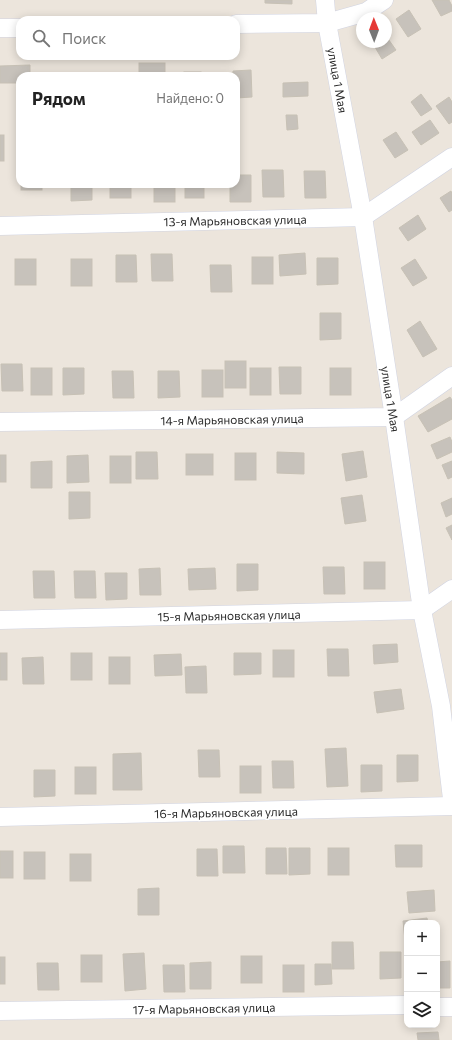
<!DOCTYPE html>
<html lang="ru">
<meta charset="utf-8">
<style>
:root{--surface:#fff;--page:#f2f2f2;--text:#222;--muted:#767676;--line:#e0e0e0}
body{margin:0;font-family:Commissioner,sans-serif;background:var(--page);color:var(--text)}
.controls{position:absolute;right:12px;bottom:12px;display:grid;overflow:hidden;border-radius:8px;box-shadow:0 2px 10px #0003}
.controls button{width:36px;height:36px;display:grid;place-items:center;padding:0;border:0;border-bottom:1px solid var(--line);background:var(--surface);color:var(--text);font:20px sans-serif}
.compass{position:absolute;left:356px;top:12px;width:36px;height:36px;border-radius:50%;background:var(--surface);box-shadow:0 2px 10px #0003;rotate:359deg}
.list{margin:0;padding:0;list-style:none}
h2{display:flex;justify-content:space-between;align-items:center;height:52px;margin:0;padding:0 16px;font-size:17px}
h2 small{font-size:13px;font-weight:400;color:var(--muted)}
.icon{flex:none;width:22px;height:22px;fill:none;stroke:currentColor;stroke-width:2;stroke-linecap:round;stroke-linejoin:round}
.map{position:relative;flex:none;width:452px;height:1040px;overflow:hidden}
.search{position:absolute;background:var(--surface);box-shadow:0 2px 10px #0003;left:16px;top:16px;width:224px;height:44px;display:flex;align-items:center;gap:10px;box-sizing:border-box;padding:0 14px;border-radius:12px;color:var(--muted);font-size:15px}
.panel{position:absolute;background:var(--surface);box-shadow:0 2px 10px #0003;left:16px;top:72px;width:224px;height:116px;border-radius:12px}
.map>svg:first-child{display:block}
.building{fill:#c7c2bb;stroke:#c7c1b5}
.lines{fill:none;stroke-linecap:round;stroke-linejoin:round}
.street-casing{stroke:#d1d4e2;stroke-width:19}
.street{stroke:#fff;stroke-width:18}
.labels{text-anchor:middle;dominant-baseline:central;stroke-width:3;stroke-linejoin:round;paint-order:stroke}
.street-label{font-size:12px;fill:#2a2a2a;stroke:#fff}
</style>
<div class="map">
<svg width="452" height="1040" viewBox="0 0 452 1040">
<rect width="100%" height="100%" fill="#ece5dc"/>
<!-- building -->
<g class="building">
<polygon points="265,0 292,0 292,4 265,3"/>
<polygon points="432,0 449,0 452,6 452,11 441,16"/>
<polygon points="409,10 421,29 408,37 396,19"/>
<polygon points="386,36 396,50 382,59 372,42 386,42"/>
<rect x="139" y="63" width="26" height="13"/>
<polygon points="30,65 30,76 20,76 20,83 0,83 0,66"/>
<polygon points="251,70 252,97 236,98 236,76 233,76 233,71"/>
<rect x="184" y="72" width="17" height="4"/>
<polygon points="76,73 76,76 53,76 53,74"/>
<polygon points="308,82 308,96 283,97 283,83"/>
<polygon points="421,94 432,109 421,116 411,102"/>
<polygon points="449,97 452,102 452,122 449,124 436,106"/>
<polygon points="286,115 297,115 298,129 287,130"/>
<polygon points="430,120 439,133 421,145 412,132"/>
<polygon points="396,132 408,150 395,158 383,140"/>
<rect x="0" y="135" width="4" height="26"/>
<polygon points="262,170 283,170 284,197 263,197"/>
<polygon points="304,171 325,171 326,198 305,198"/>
<polygon points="236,175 251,175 251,202 230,202 230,184 236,184"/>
<rect x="21" y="184" width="21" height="6"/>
<polygon points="71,184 92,184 92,200 71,201"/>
<rect x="110" y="184" width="21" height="14"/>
<rect x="154" y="184" width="21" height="18"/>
<rect x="185" y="184" width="19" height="14"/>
<polygon points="451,191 452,194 452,210 449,212 440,198"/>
<polygon points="418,215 426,229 408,241 399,228"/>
<polygon points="305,253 306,274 280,276 279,255"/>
<polygon points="151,254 172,254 173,281 152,281"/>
<polygon points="116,255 136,255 137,282 116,282"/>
<rect x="252" y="257" width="21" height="27"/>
<polygon points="317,258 338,258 338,284 317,285"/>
<rect x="15" y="259" width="21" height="26"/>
<rect x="71" y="259" width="21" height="27"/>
<polygon points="415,259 427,278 413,286 401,268"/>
<polygon points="210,265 231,265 232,292 211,292"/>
<polygon points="320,313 341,313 341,339 320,340"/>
<polygon points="420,321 437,349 423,357 407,330"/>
<rect x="225" y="361" width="21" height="27"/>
<polygon points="1,364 22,364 23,391 2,391"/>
<polygon points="279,367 301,367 301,394 280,394"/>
<rect x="31" y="368" width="21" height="27"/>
<polygon points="63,368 84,368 84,394 63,395"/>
<rect x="250" y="368" width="21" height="27"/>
<rect x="330" y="368" width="21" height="27"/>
<rect x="202" y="370" width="21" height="27"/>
<polygon points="112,371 133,371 134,398 113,398"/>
<polygon points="158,371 179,371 180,397 158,398"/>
<polygon points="450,397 452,400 452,419 428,432 418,416"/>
<polygon points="450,437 452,442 452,452 437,459 431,445"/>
<polygon points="363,451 367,477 346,481 342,454"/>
<polygon points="136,452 157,452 158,479 136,479"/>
<polygon points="277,452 304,453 304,474 277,473"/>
<rect x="235" y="453" width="21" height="27"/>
<rect x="186" y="454" width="27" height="21"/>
<rect x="0" y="455" width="6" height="27"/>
<polygon points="88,455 89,482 67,483 67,456"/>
<rect x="110" y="456" width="21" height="27"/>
<polygon points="52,461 52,488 31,488 31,462"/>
<polygon points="452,461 452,477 448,479 442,465"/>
<polygon points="69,492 90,492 90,518 69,519"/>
<polygon points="362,495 366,521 345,524 341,498"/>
<polygon points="452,498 452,514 446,517 441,503"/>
<polygon points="452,525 452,540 446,528"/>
<rect x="364" y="562" width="21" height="27"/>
<polygon points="237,564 258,564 258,590 237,591"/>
<polygon points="323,567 344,567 345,594 324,594"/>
<polygon points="160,568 161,595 140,595 139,569"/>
<polygon points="215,568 216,589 189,590 188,569"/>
<polygon points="33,571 54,571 55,598 34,598"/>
<polygon points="74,571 95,571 96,598 75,598"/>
<polygon points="105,573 127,573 127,599 106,600"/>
<polygon points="397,644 398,662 374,664 373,645"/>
<polygon points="327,649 348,649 349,676 328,676"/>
<rect x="273" y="650" width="21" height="27"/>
<rect x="0" y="653" width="7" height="27"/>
<rect x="71" y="653" width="21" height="27"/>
<polygon points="234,653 261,653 261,674 234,675"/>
<polygon points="181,654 182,675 155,676 154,655"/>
<polygon points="43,657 44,684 23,684 22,658"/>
<rect x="109" y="657" width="21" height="27"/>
<polygon points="206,666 207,693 186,693 185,667"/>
<polygon points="401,689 404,709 377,713 374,692"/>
<polygon points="346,748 348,786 327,787 325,749"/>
<polygon points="198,750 219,750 220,777 199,777"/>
<polygon points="141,753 142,790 113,790 113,754"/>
<polygon points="397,755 418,755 418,781 397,782"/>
<polygon points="272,761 293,761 294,788 273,788"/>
<polygon points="361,765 382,765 382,791 361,792"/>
<rect x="240" y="766" width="21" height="27"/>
<rect x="75" y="767" width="21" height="27"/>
<polygon points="34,770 55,770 55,796 34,797"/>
<polygon points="395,845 422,845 422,867 396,867"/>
<polygon points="223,846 244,846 245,873 223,873"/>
<polygon points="266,848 286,848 287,874 266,874"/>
<polygon points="289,848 310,848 310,874 289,875"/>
<rect x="328" y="848" width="21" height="27"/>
<polygon points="197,849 217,849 218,876 197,876"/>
<rect x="0" y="851" width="13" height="27"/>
<rect x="24" y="852" width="21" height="27"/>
<rect x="70" y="854" width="21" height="27"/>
<polygon points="159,888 159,915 138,915 138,889"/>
<polygon points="434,890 435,911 409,913 407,892"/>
<polygon points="427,918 428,923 407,923 407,940 405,940 403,921"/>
<polygon points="332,942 353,942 354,969 332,969"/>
<polygon points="380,952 401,952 401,978 380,979"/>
<polygon points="144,953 146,989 125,991 123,954"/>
<rect x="81" y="955" width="21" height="27"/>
<rect x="241" y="956" width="21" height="27"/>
<rect x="0" y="957" width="5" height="27"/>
<polygon points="450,961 450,988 437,988 437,962"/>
<polygon points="211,962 211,989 190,989 190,963"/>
<polygon points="37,963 58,963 59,990 38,990"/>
<polygon points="315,964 331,964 332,984 315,985"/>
<polygon points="163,965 184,965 185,992 164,992"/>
<rect x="283" y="965" width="21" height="27"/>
<polygon points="438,1032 439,1040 418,1040 417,1033"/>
</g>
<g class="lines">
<defs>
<g id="street">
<polyline points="325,0 327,23 363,217 394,417 422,610 441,706 452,799"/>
<polyline points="236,24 327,23 366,12 384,0"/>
<polyline points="0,28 20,28"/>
<polyline points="0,226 363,217 452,157"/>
<polyline points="0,422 394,417 452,376"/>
<polyline points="0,620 422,610 452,589"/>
<polyline points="0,817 452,806"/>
<polyline points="437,1007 452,1007"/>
<polyline points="0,1011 407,1005"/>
</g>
</defs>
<!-- street casing -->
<use href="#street" class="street-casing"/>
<!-- street -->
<use href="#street" class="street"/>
</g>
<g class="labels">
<!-- street labels -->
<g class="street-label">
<text transform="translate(338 80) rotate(80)">улица 1 Мая</text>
<text transform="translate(235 220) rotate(-1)">13-я Марьяновская улица</text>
<text transform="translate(391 399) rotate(81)">улица 1 Мая</text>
<text transform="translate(232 419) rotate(-1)">14-я Марьяновская улица</text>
<text transform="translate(229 615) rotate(-1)">15-я Марьяновская улица</text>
<text transform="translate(226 812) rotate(-1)">16-я Марьяновская улица</text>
<text transform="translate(204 1008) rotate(-1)">17-я Марьяновская улица</text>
</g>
</g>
</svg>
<div class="controls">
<button>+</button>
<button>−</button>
<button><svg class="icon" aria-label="layers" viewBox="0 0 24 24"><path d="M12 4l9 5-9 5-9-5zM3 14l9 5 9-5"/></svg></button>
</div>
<svg class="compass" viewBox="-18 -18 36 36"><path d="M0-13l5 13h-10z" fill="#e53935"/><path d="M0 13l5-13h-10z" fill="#767676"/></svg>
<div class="search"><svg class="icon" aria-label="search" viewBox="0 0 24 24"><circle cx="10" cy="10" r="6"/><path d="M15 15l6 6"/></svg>Поиск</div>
<section class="panel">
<h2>Рядом<small>Найдено: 0</small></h2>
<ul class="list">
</ul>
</section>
</div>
